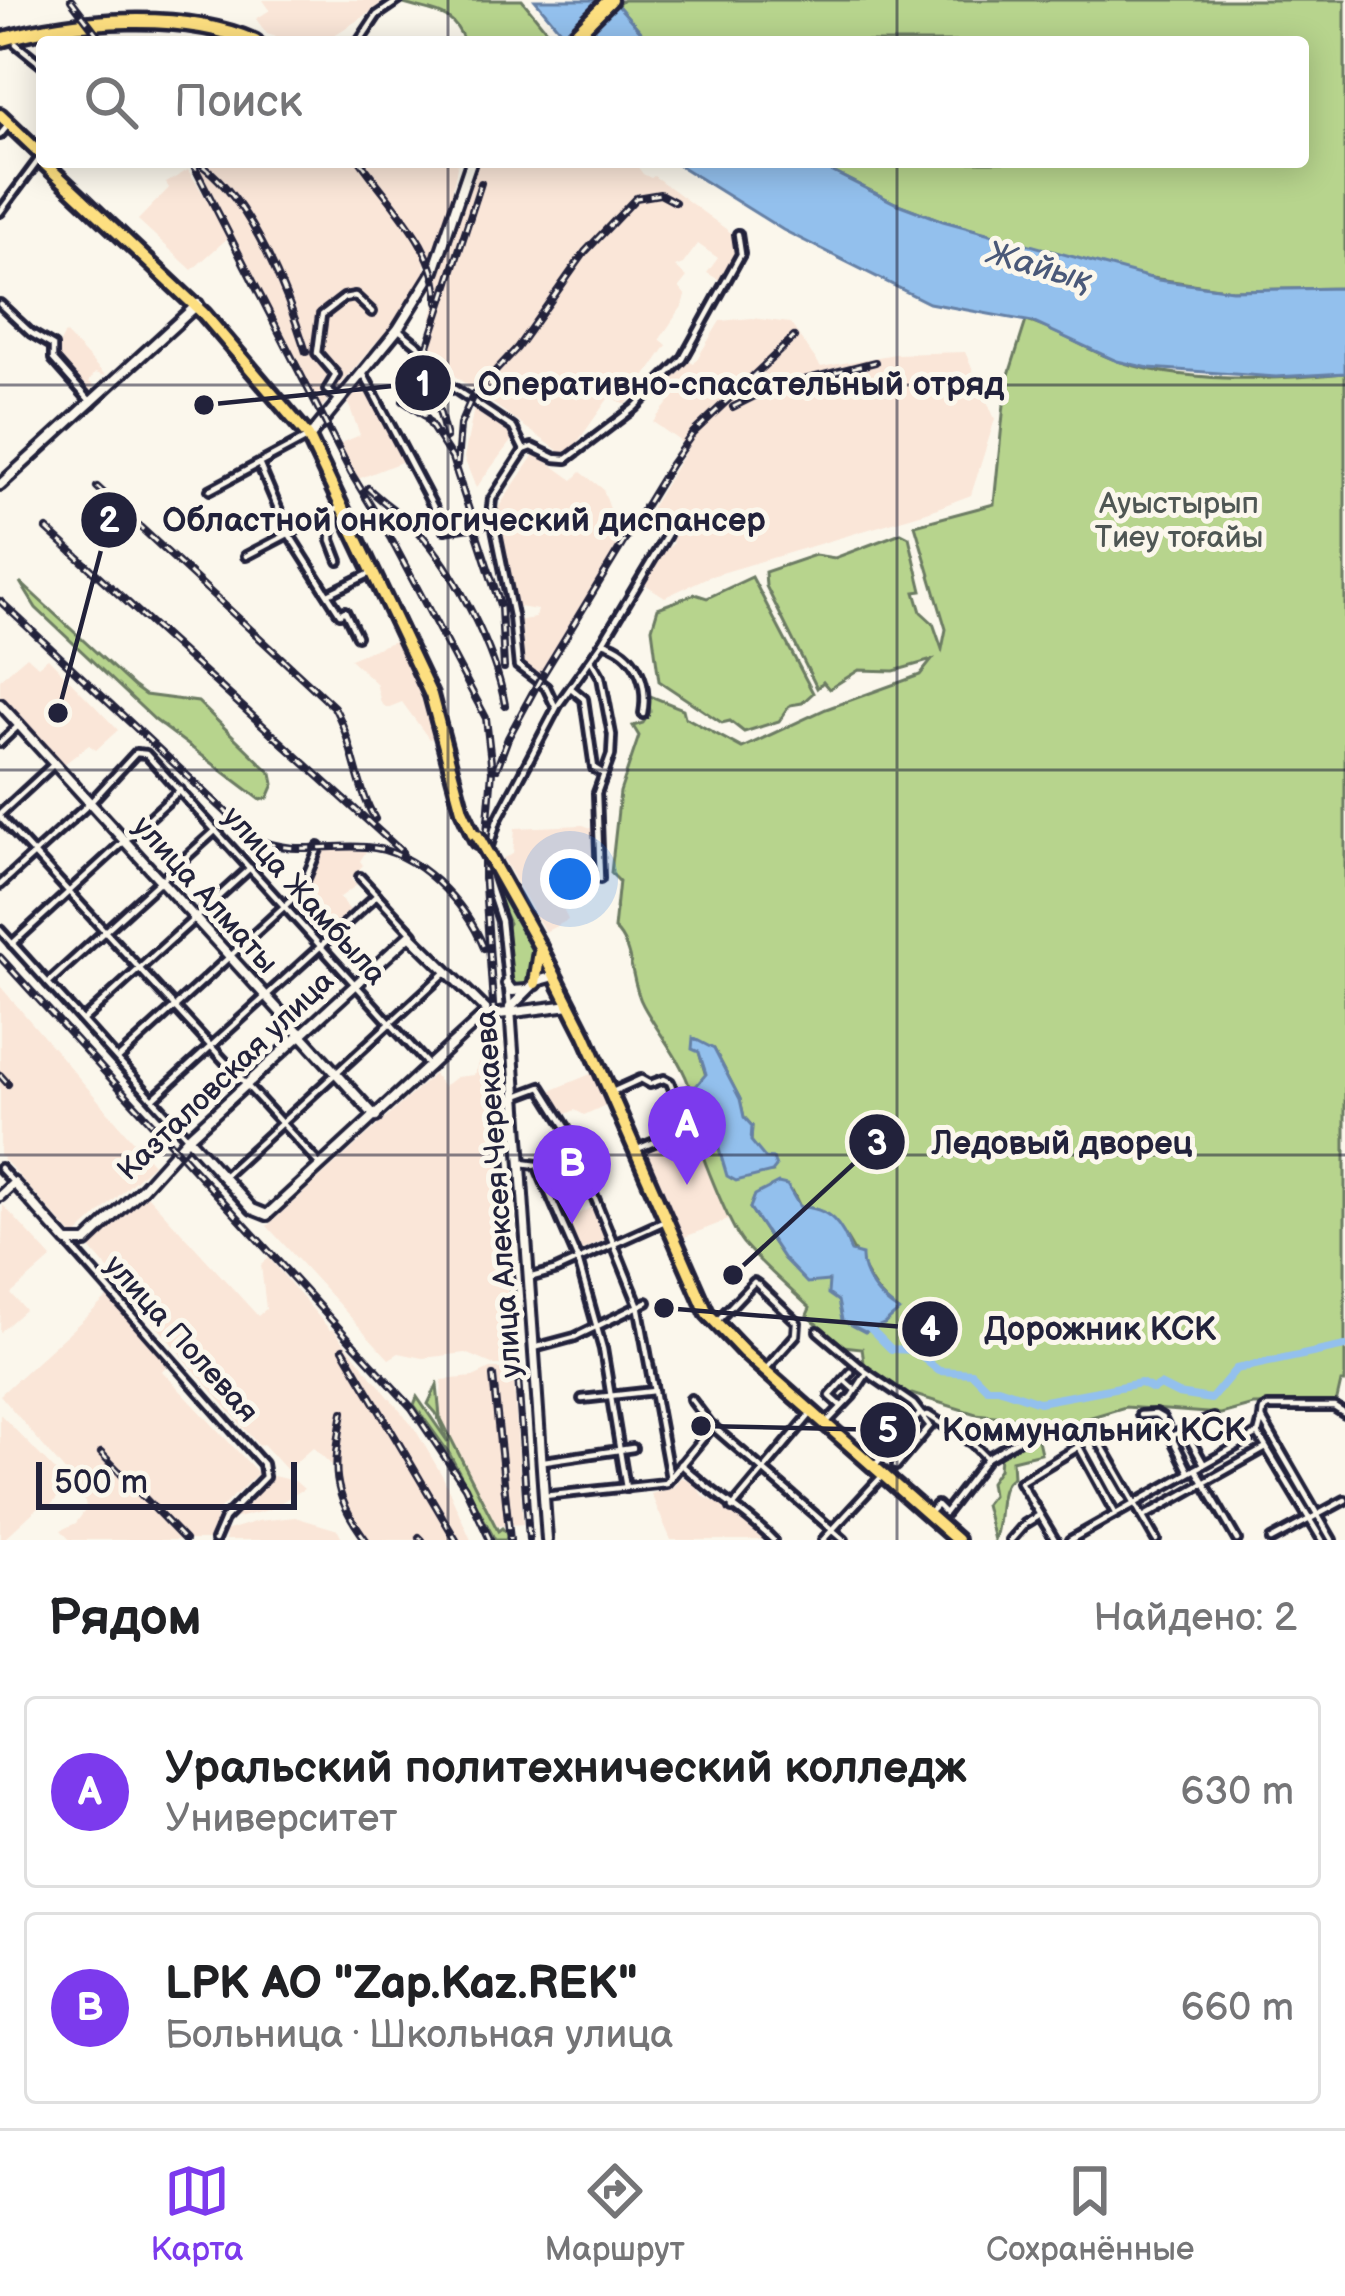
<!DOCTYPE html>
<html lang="ru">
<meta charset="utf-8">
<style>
:root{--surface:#fff;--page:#f2f2f2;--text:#202124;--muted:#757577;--line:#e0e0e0;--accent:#7c3aed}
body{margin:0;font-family:"Balsamiq Sans",sans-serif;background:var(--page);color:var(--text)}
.scale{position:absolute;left:36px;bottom:30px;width:261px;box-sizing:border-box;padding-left:12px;border:6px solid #22223b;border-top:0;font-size:33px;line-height:42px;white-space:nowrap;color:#22223b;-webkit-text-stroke:9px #fbf7ec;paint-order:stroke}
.you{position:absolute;left:570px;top:879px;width:42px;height:42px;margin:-30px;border:9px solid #fff;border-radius:50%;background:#1a73e8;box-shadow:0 0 0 18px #1a73e833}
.badge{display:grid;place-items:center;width:78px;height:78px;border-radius:50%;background:var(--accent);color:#fff;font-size:39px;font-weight:700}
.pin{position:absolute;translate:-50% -99px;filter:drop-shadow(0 3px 6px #0008)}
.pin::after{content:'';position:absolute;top:63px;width:42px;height:36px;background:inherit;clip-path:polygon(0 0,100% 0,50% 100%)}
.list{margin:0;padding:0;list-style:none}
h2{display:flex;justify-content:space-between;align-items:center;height:156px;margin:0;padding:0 48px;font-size:51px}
h2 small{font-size:39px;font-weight:400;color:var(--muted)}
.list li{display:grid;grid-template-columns:78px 1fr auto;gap:36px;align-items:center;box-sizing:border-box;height:192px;margin:0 24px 24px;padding:0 24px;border:3px solid var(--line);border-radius:12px}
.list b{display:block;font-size:45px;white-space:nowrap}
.list p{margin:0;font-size:39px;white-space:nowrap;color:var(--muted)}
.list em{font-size:39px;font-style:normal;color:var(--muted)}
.icon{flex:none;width:66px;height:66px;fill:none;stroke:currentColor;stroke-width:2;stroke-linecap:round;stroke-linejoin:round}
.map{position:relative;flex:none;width:1345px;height:1540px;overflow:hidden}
.search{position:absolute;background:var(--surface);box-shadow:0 6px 30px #0003;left:36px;right:36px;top:36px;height:132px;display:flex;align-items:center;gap:30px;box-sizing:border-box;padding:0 42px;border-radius:12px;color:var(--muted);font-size:45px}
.sheet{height:588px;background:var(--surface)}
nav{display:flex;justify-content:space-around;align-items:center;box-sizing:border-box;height:168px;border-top:3px solid var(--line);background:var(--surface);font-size:33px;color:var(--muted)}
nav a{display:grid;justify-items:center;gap:6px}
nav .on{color:var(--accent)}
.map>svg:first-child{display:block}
.built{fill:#fae6d8}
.green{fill:#b7d48d;stroke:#6c7b64;stroke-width:3;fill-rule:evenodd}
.water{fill:#93c0ed;stroke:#6681a6;stroke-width:3}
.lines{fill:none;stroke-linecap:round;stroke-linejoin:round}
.river{stroke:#93c0ed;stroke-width:8}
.minor-casing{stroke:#22223b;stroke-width:14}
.tertiary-casing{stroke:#22223b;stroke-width:16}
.primary-casing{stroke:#22223b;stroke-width:20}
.trunk-casing{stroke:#22223b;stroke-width:21}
.minor{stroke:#fbf7ec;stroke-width:4.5}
.tertiary{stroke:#fbf7ec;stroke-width:8}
.primary{stroke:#fddf80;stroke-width:10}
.trunk{stroke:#fddf80;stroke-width:12}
.rail-casing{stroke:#22223b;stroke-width:8}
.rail{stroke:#fbf7ec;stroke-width:3;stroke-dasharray:9;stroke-linecap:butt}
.primary-bridge-casing{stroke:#22223b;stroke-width:20;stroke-linecap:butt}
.primary-bridge{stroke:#fddf80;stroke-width:10}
.grid{fill:none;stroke:#22223b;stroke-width:3;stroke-opacity:0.55}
.labels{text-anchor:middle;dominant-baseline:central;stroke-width:10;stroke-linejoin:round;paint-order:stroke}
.park-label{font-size:30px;fill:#4f5754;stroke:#fbf7ec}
.street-label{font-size:30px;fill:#22223b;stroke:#fbf7ec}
.water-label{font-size:33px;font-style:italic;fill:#4a5979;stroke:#fbf7ec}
.leader{fill:none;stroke:#22223b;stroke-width:4.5}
.callout-dot{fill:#22223b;stroke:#fbf7ec;stroke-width:4.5}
.mark-label{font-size:36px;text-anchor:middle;font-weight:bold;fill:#fff}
.callout-label{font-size:33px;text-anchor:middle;font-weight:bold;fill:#22223b;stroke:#fbf7ec;stroke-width:10;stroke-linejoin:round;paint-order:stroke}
</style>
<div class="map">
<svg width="1345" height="1540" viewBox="0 0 1345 1540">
<rect width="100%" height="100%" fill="#fbf7ec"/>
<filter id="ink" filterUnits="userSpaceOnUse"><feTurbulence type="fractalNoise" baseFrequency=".00833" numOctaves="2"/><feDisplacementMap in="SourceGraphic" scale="24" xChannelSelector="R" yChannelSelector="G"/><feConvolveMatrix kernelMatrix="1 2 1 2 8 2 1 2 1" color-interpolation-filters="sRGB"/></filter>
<g filter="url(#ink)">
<!-- built -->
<g class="built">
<polygon points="263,0 390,0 323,42 293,42 267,34 256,19 270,10"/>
<polygon points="200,162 458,162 445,227 437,249 424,266 427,271 421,287 389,337 379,339 321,408 197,164"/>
<polygon points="478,162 634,162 643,174 651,178 654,176 734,235 733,246 739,250 721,281 707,273 718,258 698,244 683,264 675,267 687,277 679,287 686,296 683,305 660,339 667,345 626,405 610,396 567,457 449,372 427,342 436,299 432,289"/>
<polygon points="188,170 230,236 192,270 138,220 169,188 166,183"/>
<polygon points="752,318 790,323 821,367 895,354 965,352 995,419 971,495 927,512 708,577 665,597 643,583 658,557 674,543 649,511 688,447 653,422 676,393 666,384 685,359 694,364 720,321"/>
<polygon points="65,333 106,376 95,373 89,382 95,386 87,393 53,356"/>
<polygon points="363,381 406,460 358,479 339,444 360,435 347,400"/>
<polygon points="474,408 514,437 476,488 464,458"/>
<polygon points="535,453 573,480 581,472 603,489 619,535 619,542 539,676 520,666 516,621 535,618 537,610 513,606 496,511"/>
<polygon points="399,639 429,704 440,736 429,739 402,702 387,708 381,703 376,683 350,659"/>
<polygon points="27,656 38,666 48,658 118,730 96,750 89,745 63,765 0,697 0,679"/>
<polygon points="583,825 594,829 598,884 561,903 568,920 545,932 503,858 513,854 515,828"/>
<polygon points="368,848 360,861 363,865 351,879 357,885 339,898 350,910 333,926 318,910 304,923 293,910 311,892 306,880 324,851"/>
<polygon points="0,986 153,1164 74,1237 0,1155"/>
<polygon points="482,1052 493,1054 512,1365 494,1365 466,1353 423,1358 399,1353 389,1359 267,1226 434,1074 443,1087 456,1077 474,1075"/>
<polygon points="593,1073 608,1104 584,1115 575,1110 562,1116 550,1091"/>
<polygon points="690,1131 700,1145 728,1220 682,1238 643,1149"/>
<polygon points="147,1195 258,1316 266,1309 261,1265 269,1258 330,1330 333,1329 415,1429 443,1477 471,1540 370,1540 344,1502 338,1471 313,1447 287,1470 263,1444 259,1446 90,1248"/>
<polygon points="3,1205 52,1258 11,1294 25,1310 0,1332"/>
<polygon points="596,1205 610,1237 578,1252 564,1221"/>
<polygon points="108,1297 168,1364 162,1371 258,1473 218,1511 210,1540 70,1540 61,1530 76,1523 86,1509 85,1502 75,1492 73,1481 0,1395"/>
<polygon points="490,1369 513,1369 523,1524 497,1526 440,1417 442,1380 473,1377"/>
<polygon points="0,1414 69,1485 48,1508 43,1503 3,1540 0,1540"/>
<polygon points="273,1476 295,1481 304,1489 268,1510 225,1521"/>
<polygon points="681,1477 694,1483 703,1496 747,1518 770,1540 671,1540 651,1494 673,1487"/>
<polygon points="295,1517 338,1530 343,1540 226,1540 225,1531 258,1521"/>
</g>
<!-- green -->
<g class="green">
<path d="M403 0H522L556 42H464C453 9 430 13 401 3Z"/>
<polygon points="623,0 1345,0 1345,288 1232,290 1132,275 943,221 895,203 813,162 1303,162 1303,42 650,42 617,5"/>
<path d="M1026 321C1059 330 1089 352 1121 362 1187 383 1277 380 1345 373V1382H1341L1336 1404 1253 1405 1221 1414 1125 1407 1068 1424 976 1414 912 1394 906 1396 864 1363 862 1348 843 1346 807 1315 810 1308C788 1287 763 1266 743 1243 730 1227 696 1144 693 1123 692 1117 695 1110 694 1104 688 1066 660 1037 643 1005 630 982 634 946 614 929L619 881 611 873 620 792 639 736 633 726 643 723 650 712 648 695 683 709 685 717 742 748 826 709 920 675 932 660 894 671 859 670 829 689 823 682 817 688 766 586 765 572 815 555 835 558 901 533 909 537 922 591 915 592 921 612 933 623 942 649 946 629 915 525 994 504 1006 384ZM714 1049 740 1099 744 1117 752 1126 751 1141 772 1172 763 1173 723 1135 699 1052ZM793 1192 800 1207C854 1207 855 1286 898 1310L884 1324 869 1327 838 1301 830 1281 784 1259 750 1208 755 1196Z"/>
<polygon points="752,577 813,693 802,703 790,705 779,721 744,732 730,721 722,723 659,681 652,628 658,608 695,594 707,598"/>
<polygon points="20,582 134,687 145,695 198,702 272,774 274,784 268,798 261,800 155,720 36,608"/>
<polygon points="490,871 534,948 531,982 516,990 510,984 505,929 509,923 491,883"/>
<polygon points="437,1385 440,1417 498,1531 502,1528 508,1535 506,1540 495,1540 449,1453 414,1405 417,1397 448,1442 436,1413 428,1404"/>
<path d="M1033 1438 1038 1440 1041 1453 1012 1460 1013 1477C995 1485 1003 1521 994 1540L985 1504 992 1495 990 1482 999 1469 1000 1456Z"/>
</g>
<!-- water -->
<g class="water">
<polygon points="535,0 613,0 650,42 570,42"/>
<polygon points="674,162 813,162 895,203 943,221 1158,280 1232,290 1345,288 1345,373 1276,377 1149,368 1117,361 1032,322 929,303 783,230"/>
<polygon points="693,1038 714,1049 740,1099 744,1117 752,1126 751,1141 765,1158 773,1159 776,1167 772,1172 736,1181 727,1176 718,1146 723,1135 710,1128 696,1086 706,1074 699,1052 692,1049"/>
<path d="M778 1183 787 1185 800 1207C829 1207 843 1225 851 1252L862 1255C861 1278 881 1300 899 1311L884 1324 865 1332 842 1320 838 1301 828 1294 829 1281 807 1283 784 1259 750 1208 755 1195Z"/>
</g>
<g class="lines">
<!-- river -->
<polyline class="river" points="869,1327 891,1349 913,1350 939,1371 972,1373 987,1388 998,1388 1039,1402 1141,1383 1153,1389 1160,1385 1178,1394 1211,1399 1236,1369 1345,1346"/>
<defs>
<g id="minor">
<polyline points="94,31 95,42"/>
<polyline points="359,42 377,15 399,0"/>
<polyline points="16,44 42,65"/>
<polyline points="0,135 9,124"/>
<polyline points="0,212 40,158"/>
<polyline points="0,304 31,333 53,346 53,359 92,403"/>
<polyline points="398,329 419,346 444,382 513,428 524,450"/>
<polyline points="363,373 445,529 494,521"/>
<polyline points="338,399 327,390 336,375 317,353 322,315 344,298 355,296 372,312"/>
<polyline points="524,450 532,447 555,458 567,459 634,408 683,359 741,254 738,234"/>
<polyline points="524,450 492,499 491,508 513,616 518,666 546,687 555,706"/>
<polyline points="260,466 289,534 340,614 345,611 357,636"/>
<polyline points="210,490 307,438"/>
<polyline points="332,511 331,540 339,561"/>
<polyline points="246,556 338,508"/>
<polyline points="328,594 371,573"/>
<path d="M603 642C635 651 649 681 643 714"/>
<polyline points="591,660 601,677 612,735 611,755 597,793 600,879"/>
<polyline points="572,689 584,699 594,768 602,773"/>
<polyline points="0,743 18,726"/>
<polyline points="0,814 53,765"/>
<polyline points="0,817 321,1166"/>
<polyline points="488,849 497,821 558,705 603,642 667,535"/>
<polyline points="487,861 487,879 501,921 510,1008"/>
<polyline points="360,877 413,934"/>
<polyline points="0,885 90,803 136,753 146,754 430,1067"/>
<polyline points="0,930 188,1138"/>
<polyline points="12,944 180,790"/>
<polyline points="48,983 216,830"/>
<polyline points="83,1020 250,868"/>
<polyline points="118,1059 300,892 319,847"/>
<polyline points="610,1093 641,1079 650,1084 664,1079 670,1082 688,1128 640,1148"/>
<polyline points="517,1096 541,1087 566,1127 638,1304 670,1478"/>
<polyline points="154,1098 377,895"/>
<polyline points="522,1163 537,1165 578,1260 603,1349 626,1488"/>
<polyline points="0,1168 14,1183"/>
<polyline points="223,1177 447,971"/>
<polyline points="67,1242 263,1464 265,1477 224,1519 215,1540"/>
<polyline points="532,1277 554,1271 665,1221"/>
<polyline points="757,1284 797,1322 796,1335 764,1371"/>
<polyline points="717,1321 754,1282"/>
<polyline points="818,1331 865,1371 913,1404 930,1426 896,1466"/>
<polyline points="534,1348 575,1337 647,1302"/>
<polyline points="851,1372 844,1380 854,1389"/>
<polyline points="582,1399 654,1391"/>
<polyline points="691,1399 710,1424 844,1540"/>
<polyline points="841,1406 830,1396 844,1380"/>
<polyline points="1140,1415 1155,1414 1162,1418 1189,1472"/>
<polyline points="923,1416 928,1415 972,1443 987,1458"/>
<polyline points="1262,1419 1263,1410 1268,1407 1334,1407 1345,1414"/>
<polyline points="825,1424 852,1396 867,1373"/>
<polyline points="1184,1429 1204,1464"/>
<polyline points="1258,1434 1262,1419 1332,1540"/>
<polyline points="1258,1434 1322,1540"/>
<polyline points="1171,1436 1213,1418"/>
<polyline points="544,1461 633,1448"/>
<path d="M681 1464C710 1493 745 1511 773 1540"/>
<polyline points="875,1465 919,1415"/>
<polyline points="1196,1469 1237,1540"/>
<polyline points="544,1496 666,1483 713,1426"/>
<polyline points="732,1508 809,1416"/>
<polyline points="929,1513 937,1505 945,1513 987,1458 1031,1432"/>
<polyline points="1115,1513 1073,1436 1091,1427 1156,1540"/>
<polyline points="1143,1517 1266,1448"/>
<polyline points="823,1540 883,1475"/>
<polyline points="1011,1540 1025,1524 1038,1516"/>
<polyline points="1055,1540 1020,1482 1078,1447"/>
<polyline points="1070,1540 1258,1434"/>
<polyline points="1271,1540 1345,1500"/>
</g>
<g id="tertiary">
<polyline points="312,434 398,329 434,271 471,162"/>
<polyline points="0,485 198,304"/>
<polyline points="0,704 376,1117"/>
<polyline points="507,984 512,991 527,990"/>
<polyline points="510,1008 547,1540"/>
<polyline points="510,1008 537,981 555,976"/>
<polyline points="188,1138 252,1209 267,1215 483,1016 570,1005"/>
<polyline points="0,1196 14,1183 67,1242 86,1242 143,1188 188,1138 410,935 490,1014"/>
</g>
<g id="primary">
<polyline points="0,115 42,155"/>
<polyline points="43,162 204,314 308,436 431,695 462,810 477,842"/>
<polyline points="540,947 585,1035 707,1313 744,1352 957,1540"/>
<polyline points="535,983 540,951"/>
</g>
<g id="trunk">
<path d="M0 40C74 19 183 10 255 42"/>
<polyline points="568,42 610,0"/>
</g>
</defs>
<!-- minor casing -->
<use href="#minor" class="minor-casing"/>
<!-- tertiary casing -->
<use href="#tertiary" class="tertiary-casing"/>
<!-- primary casing -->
<use href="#primary" class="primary-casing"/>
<!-- trunk casing -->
<use href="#trunk" class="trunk-casing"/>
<!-- minor -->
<use href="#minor" class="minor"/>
<!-- tertiary -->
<use href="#tertiary" class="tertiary"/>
<!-- primary -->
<use href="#primary" class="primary"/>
<!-- trunk -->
<use href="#trunk" class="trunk"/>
<defs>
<g id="rail">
<polyline points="71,0 103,42"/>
<polyline points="192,162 351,473 391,539 486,718 492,771 484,870 529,1540"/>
<path d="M361 162C390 204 438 248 438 302"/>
<path d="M203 166C252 202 288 295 306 352"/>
<polyline points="403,401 425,416 452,458 501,608 504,668"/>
<polyline points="733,407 769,389 875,362"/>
<polyline points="446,437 429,372 428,346 481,183"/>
<polyline points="457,464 460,425 473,395 517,348 585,252 636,198 660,194 675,202"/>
<path d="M97 487 334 707C354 743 355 784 375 819"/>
<path d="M368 488C383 503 403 515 418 531 455 570 496 652 505 705"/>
<polyline points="47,529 402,852"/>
<path d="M0 601 254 838C293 856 326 844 366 847 417 850 466 903 484 948"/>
<polyline points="497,768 508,738 539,681 671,464 693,433 794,337"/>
<polyline points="0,957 412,1408 465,1487 490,1540"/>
<polyline points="0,1075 8,1084"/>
<polyline points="343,1349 456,1540"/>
<polyline points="493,1376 510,1540"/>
<path d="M343 1412C333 1470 330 1491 366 1540"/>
<polyline points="101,1453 185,1540"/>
<polyline points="419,1537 422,1540"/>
</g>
</defs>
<!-- rail casing -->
<use href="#rail" class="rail-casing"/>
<!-- rail -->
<use href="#rail" class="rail"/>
<defs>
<polyline id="primary-bridge" points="477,835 540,947"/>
</defs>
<!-- primary-bridge casing -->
<use href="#primary-bridge" class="primary-bridge-casing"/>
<!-- primary-bridge -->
<use href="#primary-bridge" class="primary-bridge"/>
</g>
</g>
<!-- grid -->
<path class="grid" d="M448 0V42M897 0V42M448 162V1540M897 162V1540M0 385H1345M0 770H1345M0 1155H1345"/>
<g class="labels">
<!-- park labels -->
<g class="park-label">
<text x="1179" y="504">Ауыстырып<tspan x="1179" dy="34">Тиеу тоғайы</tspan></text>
</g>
<!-- street labels -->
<g class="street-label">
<text transform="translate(205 895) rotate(48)">улица Алматы</text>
<text transform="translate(304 896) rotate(48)">улица Жамбыла</text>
<text transform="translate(226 1076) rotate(-44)">Казталовская улица</text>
<text transform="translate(499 1194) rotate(-94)">улица Алексея Черекаева</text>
<text transform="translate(181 1339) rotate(48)">улица Полевая</text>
</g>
<!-- water labels -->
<g class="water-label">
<text transform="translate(1039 267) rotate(16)">Жайық</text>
</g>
</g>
<!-- callouts -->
<path class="leader" d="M204 405L423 383M58 713L109 520M733 1275L877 1142M664 1308L930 1329M701 1426L888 1430"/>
<g class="callout-dot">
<circle cx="204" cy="405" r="12"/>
<circle cx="58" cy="713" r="12"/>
<circle cx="733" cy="1275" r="12"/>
<circle cx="664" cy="1308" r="12"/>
<circle cx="701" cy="1426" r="12"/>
<circle cx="423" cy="383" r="30"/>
<circle cx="109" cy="520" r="30"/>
<circle cx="877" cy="1142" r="30"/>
<circle cx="930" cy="1329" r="30"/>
<circle cx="888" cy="1430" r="30"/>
</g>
<g class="mark-label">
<text x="423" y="396">1</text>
<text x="109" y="532">2</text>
<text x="877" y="1155">3</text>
<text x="930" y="1341">4</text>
<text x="888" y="1442">5</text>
</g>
<g class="callout-label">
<text x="741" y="395">Оперативно-спасательный отряд</text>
<text x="464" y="531">Областной онкологический диспансер</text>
<text x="1062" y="1154">Ледовый дворец</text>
<text x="1100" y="1340">Дорожник КСК</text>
<text x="1094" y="1441">Коммунальник КСК</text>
</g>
</svg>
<div class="scale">500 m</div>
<div class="you"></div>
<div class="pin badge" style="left:687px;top:1185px">A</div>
<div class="pin badge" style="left:572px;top:1224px">B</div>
<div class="search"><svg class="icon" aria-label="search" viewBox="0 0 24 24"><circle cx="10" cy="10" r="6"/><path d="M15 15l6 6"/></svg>Поиск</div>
</div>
<section class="sheet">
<h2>Рядом<small>Найдено: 2</small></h2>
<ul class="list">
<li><span class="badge">A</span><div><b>Уральский политехнический колледж</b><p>Университет</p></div><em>630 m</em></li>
<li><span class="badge">B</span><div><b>LPK AO &quot;Zap.Kaz.REK&quot;</b><p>Больница · Школьная улица</p></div><em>660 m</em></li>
</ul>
</section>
<nav>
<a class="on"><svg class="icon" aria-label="map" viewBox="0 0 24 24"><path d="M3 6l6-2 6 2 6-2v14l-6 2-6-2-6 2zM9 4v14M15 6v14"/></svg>Карта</a>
<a><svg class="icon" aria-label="directions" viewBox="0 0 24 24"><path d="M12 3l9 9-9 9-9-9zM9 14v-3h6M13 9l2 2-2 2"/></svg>Маршрут</a>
<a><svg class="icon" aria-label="saved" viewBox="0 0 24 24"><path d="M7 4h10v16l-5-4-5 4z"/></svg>Сохранённые</a>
</nav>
